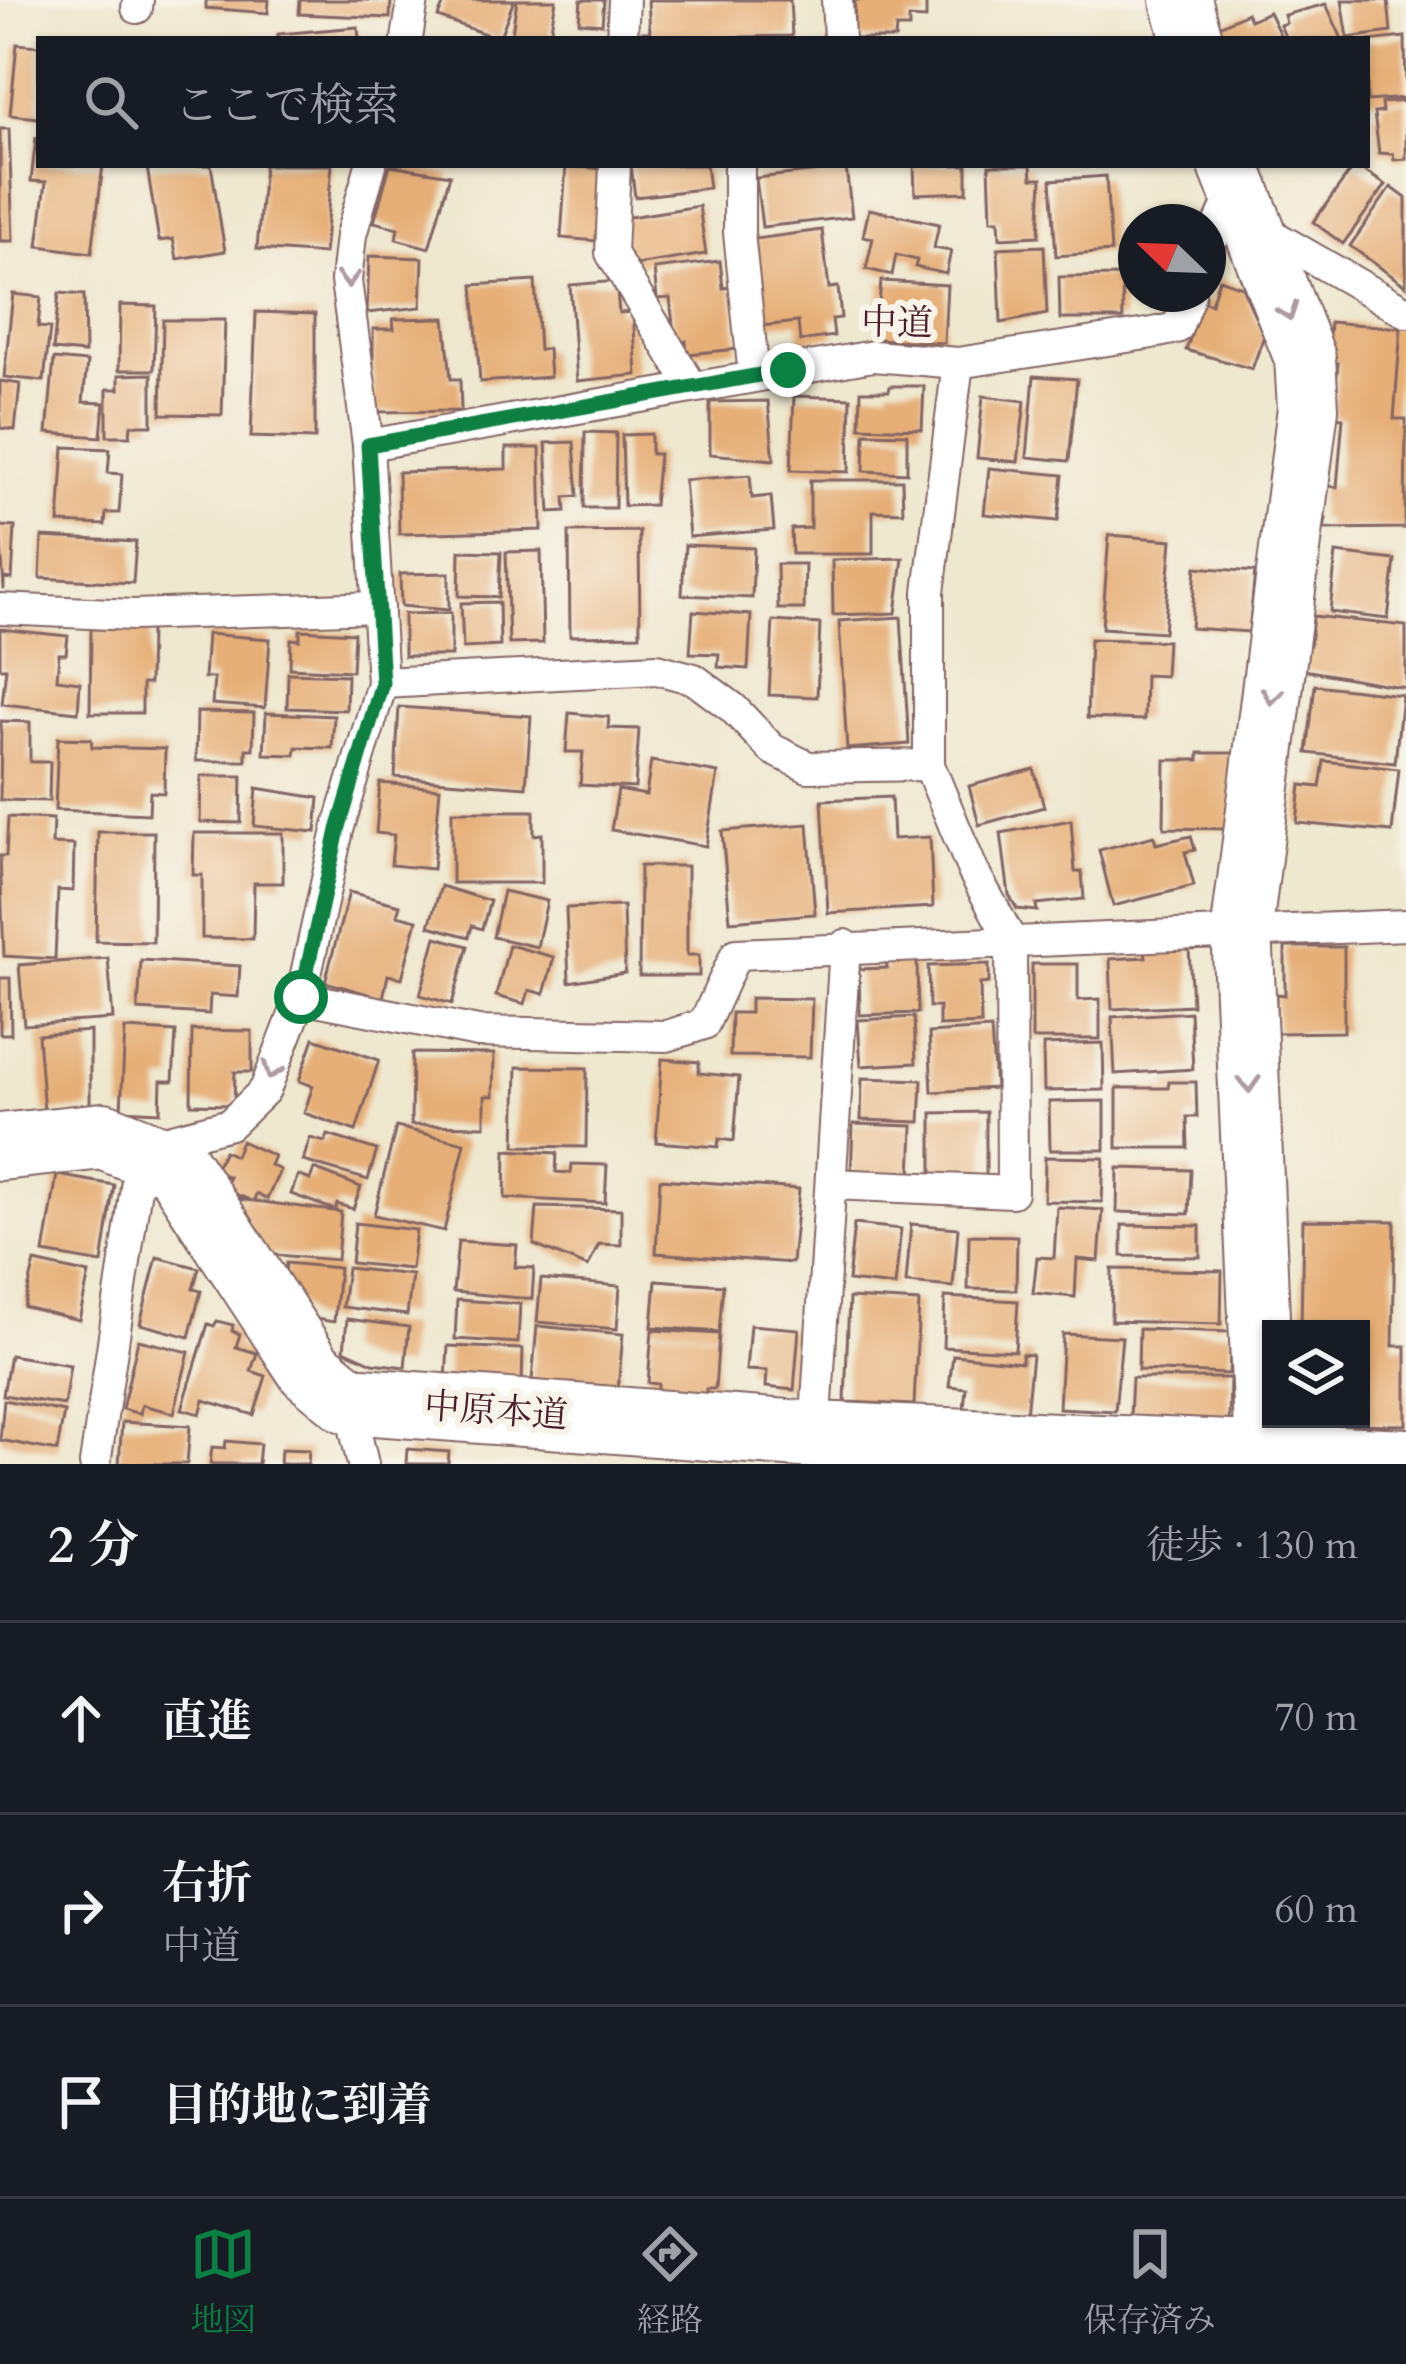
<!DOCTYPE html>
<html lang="ja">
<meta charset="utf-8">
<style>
:root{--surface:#171b24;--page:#242831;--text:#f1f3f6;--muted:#9ea1a6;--line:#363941;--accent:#0b8043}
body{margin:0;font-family:Cardo,"Noto Serif JP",serif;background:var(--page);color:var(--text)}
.controls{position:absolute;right:36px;bottom:36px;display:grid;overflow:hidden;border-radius:0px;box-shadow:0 3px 9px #0004}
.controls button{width:108px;height:108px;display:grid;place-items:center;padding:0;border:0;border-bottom:3px solid var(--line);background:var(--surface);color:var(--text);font:60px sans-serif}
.compass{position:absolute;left:1118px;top:204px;width:108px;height:108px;border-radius:50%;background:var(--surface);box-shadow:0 3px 9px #0004;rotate:293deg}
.stop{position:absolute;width:36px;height:36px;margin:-27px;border:9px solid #0b8043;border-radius:50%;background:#fff}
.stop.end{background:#0b8043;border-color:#fff;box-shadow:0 3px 12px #0008}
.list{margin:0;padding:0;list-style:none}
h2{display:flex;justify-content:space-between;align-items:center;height:156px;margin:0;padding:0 48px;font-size:51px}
h2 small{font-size:39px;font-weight:400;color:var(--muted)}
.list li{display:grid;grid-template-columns:78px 1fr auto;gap:36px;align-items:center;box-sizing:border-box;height:192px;padding:0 48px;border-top:3px solid var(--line)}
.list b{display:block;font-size:45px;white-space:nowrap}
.list p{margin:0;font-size:39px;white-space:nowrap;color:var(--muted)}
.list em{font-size:39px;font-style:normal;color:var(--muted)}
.icon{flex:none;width:66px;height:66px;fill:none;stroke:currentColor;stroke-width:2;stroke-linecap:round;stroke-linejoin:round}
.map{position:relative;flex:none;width:1406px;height:1464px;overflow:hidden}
.search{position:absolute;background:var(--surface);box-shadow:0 3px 9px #0004;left:36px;right:36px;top:36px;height:132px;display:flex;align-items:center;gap:30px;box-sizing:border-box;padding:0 42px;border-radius:0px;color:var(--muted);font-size:45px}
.sheet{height:732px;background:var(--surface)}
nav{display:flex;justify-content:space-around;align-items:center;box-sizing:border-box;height:168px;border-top:3px solid var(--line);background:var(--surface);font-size:33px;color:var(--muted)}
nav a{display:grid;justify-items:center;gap:6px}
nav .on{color:var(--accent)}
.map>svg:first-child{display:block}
.building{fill:#e6af77}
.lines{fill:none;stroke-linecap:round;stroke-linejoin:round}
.service-casing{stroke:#836564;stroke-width:34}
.minor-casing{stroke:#836564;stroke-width:64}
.tertiary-casing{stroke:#836564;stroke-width:70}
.service{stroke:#fff;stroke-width:30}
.minor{stroke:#fff;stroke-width:60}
.tertiary{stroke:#fff;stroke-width:66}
.oneway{stroke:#ae9aa0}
.route{stroke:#0b8043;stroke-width:15}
.labels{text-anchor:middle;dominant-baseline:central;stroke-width:12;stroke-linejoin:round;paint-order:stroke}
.street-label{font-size:36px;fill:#4a1f2b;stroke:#f7f3e8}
</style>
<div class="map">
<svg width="1406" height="1464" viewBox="0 0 1406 1464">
<rect width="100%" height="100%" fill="#f7f3e8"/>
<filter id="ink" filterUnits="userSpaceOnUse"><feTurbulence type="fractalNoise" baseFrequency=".00833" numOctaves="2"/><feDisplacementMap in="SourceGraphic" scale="24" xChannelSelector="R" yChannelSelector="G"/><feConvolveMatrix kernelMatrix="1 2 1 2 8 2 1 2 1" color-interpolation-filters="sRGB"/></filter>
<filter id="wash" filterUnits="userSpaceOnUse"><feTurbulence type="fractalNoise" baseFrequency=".004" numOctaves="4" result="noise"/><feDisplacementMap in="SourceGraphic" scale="48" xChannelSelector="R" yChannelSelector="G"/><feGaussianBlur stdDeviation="2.7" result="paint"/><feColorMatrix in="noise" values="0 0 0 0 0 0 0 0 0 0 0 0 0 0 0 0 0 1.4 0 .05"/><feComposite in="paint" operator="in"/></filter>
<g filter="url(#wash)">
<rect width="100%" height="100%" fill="#eee8cf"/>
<g id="blocks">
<!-- building -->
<g class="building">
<polygon points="206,0 269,0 268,13 206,8"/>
<polygon points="300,0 391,0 390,18 299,14"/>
<polygon points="445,0 514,0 499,39 438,17"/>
<polygon points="517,0 556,0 549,39 511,39"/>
<polygon points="581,0 604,0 602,24 579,22"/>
<polygon points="648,0 790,0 792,36 642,39 642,32 650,32"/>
<polygon points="855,0 926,0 926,19 909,18 909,28 896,28 895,39 853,39"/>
<polygon points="1342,0 1388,0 1391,32 1348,38"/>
<polygon points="1326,4 1342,39 1286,39 1280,25 1286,23 1284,15"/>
<polygon points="1269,12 1282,39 1208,39 1215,28 1247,13 1250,20"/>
<polygon points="358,27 359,39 278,39 278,34"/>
<polygon points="1405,37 1406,98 1367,101 1367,41"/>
<polygon points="17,44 39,46 39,118 10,115"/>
<polygon points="1406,101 1406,159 1394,160 1393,154 1379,153 1374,113 1382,112 1381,103"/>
<polygon points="0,129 9,129 13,241 0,241"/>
<polygon points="36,137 39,165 103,165 92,253 38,246 46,182 31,181"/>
<polygon points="211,165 225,251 177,259 173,239 159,241 147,167"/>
<polygon points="264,165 332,165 324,254 257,249"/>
<polygon points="390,165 450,175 429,248 396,239 398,228 374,222"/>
<polygon points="631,165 706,165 709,188 635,197"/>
<polygon points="914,165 967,165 967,192 915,194"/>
<polygon points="989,165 1031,165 1032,178 1042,178 1039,236 1000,238 999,220 991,220"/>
<polygon points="1355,165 1386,185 1343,244 1313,222"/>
<polygon points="566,166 604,169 597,241 561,238"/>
<polygon points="846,168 852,217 762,227 756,178"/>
<polygon points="1106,176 1111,252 1056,256 1051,180"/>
<polygon points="1391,187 1406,198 1406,286 1350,246"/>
<polygon points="699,206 706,254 629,266 623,218"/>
<polygon points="869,209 939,224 934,248 951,251 946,274 915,267 917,260 896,255 892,275 866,269 873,238 863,236"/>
<polygon points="822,230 829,288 838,287 841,318 832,319 834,336 800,341 798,322 761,326 755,239"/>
<polygon points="1044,246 1047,314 1001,323 998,248"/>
<polygon points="369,256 423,258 421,307 367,313"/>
<polygon points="720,261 723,288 732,287 738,349 687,354 686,341 675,343 670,298 657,299 654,269"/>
<polygon points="1122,276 1123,319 1060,319 1059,277"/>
<polygon points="1219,279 1242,287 1264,336 1252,369 1186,350 1203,301 1211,304"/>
<polygon points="535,281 539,350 548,349 550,377 480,382 473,285"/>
<polygon points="616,281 619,313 633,312 637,375 577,381 570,285"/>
<polygon points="881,281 947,285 944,343 876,339"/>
<polygon points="59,293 84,295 85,353 53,350"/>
<polygon points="13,294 41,297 38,327 50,328 44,381 4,377"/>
<polygon points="120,305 156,306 154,370 119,370"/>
<polygon points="256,312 315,314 315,439 251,437"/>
<polygon points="445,318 451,379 460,379 461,411 373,412 373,329 394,329 393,319"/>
<polygon points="163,320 225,320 222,415 161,414"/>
<polygon points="1330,322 1401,328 1394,419 1406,419 1405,528 1324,529 1326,519 1319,518 1321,486 1337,487 1343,418 1333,417 1338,363 1327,362"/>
<polygon points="54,359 87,362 83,402 104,403 101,437 47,433"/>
<polygon points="152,374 152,425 131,425 130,436 107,436 107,389 119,389 119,375"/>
<polygon points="1034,376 1077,379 1069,461 1027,457"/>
<polygon points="0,381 20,384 15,430 0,428"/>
<polygon points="890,386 924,386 922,429 860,427 861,391 889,391"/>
<polygon points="794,396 851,398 849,472 791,470"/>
<polygon points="983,396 1025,401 1018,462 977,458"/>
<polygon points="768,401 774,460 710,454 710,402"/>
<polygon points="585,432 616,433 615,508 584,508"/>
<polygon points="865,433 907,434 907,473 864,471"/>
<polygon points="651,434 651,454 659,454 654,505 624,506 622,435"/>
<polygon points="574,442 578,496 565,497 566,511 550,512 546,443"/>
<polygon points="64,447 110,449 108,473 122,474 119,513 106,513 105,525 59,523"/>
<polygon points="506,448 540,448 542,530 399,534 398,472 506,469"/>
<polygon points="989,468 1063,475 1058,521 984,514"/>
<polygon points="750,475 752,498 771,496 774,530 689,537 684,480"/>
<polygon points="810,480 902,480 903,512 873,511 873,554 792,554 791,529 810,528"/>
<polygon points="0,526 15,527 12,579 4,578 4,590"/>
<polygon points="639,531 640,635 570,636 569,532"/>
<polygon points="1109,535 1172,540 1164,632 1102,628"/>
<polygon points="42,537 136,542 133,583 40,578"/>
<polygon points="685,545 754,548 752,598 682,595"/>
<polygon points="460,551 501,552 499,597 459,596"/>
<polygon points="541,551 543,643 509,644 506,552"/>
<polygon points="1336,553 1395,560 1388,619 1330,612"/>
<polygon points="903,558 896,613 833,615 832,560"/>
<polygon points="777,564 805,564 804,609 778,609"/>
<polygon points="1196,567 1255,572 1249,632 1191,628"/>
<polygon points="449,573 449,610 401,606 400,574"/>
<polygon points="499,602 500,646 463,648 461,603"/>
<polygon points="693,611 751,615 748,669 718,667 719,654 690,653"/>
<polygon points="451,613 451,656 404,656 404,614"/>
<polygon points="1313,616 1406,626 1406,688 1298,669 1301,644 1310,645"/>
<polygon points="901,617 909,744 847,749 839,621"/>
<polygon points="773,621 820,624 817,697 769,695"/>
<polygon points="0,629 68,636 66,654 59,654 57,679 80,682 78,712 2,704 6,668 0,668"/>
<polygon points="91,629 150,629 149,684 142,684 142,713 90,713"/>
<polygon points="300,630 354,633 352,671 290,668 291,639 300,640"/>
<polygon points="207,634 270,639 265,708 212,704 214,678 204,678"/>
<polygon points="1090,639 1167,641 1165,676 1145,675 1144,720 1087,718"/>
<polygon points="288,673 347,675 346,710 287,708"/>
<polygon points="1315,685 1402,695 1395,763 1307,753"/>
<polygon points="399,707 531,716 526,787 395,777"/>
<polygon points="197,712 254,713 253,749 246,749 246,761 196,761"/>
<polygon points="266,713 334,716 332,748 296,747 295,755 264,754"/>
<polygon points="569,713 609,717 608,728 639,729 635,788 580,785 583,752 566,752"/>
<polygon points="1,721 30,722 30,762 50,762 49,801 0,800"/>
<polygon points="58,738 91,739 92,747 165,749 164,793 150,792 149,814 55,810"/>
<polygon points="1199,753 1235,753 1233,829 1164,828 1165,760 1199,760"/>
<polygon points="651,761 718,773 706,846 611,830 618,790 646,795"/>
<polygon points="1324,761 1399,769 1392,832 1297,823 1301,785 1320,787"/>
<polygon points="1034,769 1044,807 979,825 969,786"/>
<polygon points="201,776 242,776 241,823 200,822"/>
<polygon points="380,783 440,788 433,869 391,865 394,835 376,833"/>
<polygon points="257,788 319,798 316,832 254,826"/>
<polygon points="891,797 893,839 930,837 933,907 828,913 822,800"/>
<polygon points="452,811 534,811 534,835 542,834 542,883 452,883"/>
<polygon points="8,817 53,819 52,844 74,845 73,891 58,890 55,959 4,956 0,856 6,856"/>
<polygon points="1071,820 1075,872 1082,872 1084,899 1036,904 1037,911 1017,909 1009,895 1001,833"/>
<polygon points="808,824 815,914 730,921 722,831"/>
<polygon points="98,832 154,832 153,942 96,941"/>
<polygon points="194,833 283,833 283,883 254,883 253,939 202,938 202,875 193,875"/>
<polygon points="1154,836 1156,844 1191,836 1195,850 1185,852 1194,886 1113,906 1099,850"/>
<polygon points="640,866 687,866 687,955 699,955 699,976 639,976"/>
<polygon points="441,886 490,901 482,929 472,926 469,937 429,926"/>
<polygon points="503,891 547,901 537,947 493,937"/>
<polygon points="349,892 400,905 397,915 417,920 402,978 388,975 383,998 325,982"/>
<polygon points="623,906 625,973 569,982 566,908"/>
<polygon points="436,937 468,946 452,1004 420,995"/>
<polygon points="509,945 554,957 544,994 529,990 525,1004 496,996"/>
<polygon points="1285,947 1344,947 1344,1032 1276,1033 1276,994 1285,995"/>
<polygon points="1189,948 1192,1005 1112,1009 1110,959 1146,957 1145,950"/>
<polygon points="108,958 113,1019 24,1025 19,965"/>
<polygon points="887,959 917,959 918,1013 860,1015 859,969 887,968"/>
<polygon points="141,960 240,966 238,997 210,995 209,1014 138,1010"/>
<polygon points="989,964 989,983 980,984 981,1024 939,1026 939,1007 929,1007 928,966"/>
<polygon points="1032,964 1078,964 1078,1000 1100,999 1100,1039 1032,1039"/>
<polygon points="0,978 10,978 11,1034 0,1034"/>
<polygon points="750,998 812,999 810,1057 730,1056 731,1013 750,1013"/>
<polygon points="1190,1012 1193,1069 1115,1074 1112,1017"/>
<polygon points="914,1017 916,1063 861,1066 858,1020"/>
<polygon points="125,1029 176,1032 173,1081 161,1081 160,1112 121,1110"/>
<polygon points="991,1029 995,1088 932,1092 929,1033"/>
<polygon points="192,1030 252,1031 252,1072 235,1072 234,1105 191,1104"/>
<polygon points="90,1031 90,1109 44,1112 38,1035"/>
<polygon points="314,1038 379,1060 356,1131 304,1113 313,1086 299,1081"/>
<polygon points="1103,1043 1104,1090 1044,1091 1043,1045"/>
<polygon points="412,1053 494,1054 493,1096 485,1096 485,1126 411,1125"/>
<polygon points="662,1059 699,1062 699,1073 739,1077 734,1141 719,1139 718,1147 656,1142"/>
<polygon points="517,1067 587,1068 586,1147 515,1146"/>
<polygon points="862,1078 922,1080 920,1122 861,1120"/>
<polygon points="1169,1082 1196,1082 1197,1117 1187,1117 1188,1148 1117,1148 1117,1088 1168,1088"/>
<polygon points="1105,1101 1105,1150 1050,1150 1049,1102"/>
<polygon points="986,1112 986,1176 932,1177 932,1113"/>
<polygon points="853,1124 913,1126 911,1178 851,1177"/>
<polygon points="396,1127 465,1143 444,1231 374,1215"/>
<polygon points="328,1135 377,1150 368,1180 303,1161 310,1138 325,1142"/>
<polygon points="241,1141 274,1156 270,1165 280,1170 267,1199 256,1194 254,1201 341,1212 337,1260 264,1254 232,1198 252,1201 223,1189 229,1177 214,1171 224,1151 235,1156"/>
<polygon points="506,1150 557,1153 556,1172 571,1173 572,1164 607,1165 605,1203 505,1198"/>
<polygon points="1045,1157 1104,1158 1102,1202 1044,1201"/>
<polygon points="1118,1168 1191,1170 1189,1214 1117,1212"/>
<polygon points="314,1169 361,1187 353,1209 337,1204 335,1210 291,1194 298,1175 310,1180"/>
<polygon points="57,1175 114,1185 102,1263 44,1253"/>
<polygon points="660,1179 799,1189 792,1263 656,1253"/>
<polygon points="537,1207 621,1209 621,1245 599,1244 588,1267 534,1245"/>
<polygon points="1057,1207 1103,1210 1099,1261 1077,1259 1075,1297 1033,1293 1037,1257 1054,1258"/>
<polygon points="1303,1220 1395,1221 1393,1346 1406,1346 1406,1425 1286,1423 1286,1419 1361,1419 1361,1329 1301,1329"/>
<polygon points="355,1223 416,1230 411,1269 351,1263"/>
<polygon points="854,1224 901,1229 895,1286 848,1281"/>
<polygon points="911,1224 958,1228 953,1287 906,1283"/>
<polygon points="1122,1225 1200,1226 1200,1257 1122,1256"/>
<polygon points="969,1235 1017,1236 1016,1290 968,1289"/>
<polygon points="458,1241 517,1245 515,1267 534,1268 532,1299 453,1292"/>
<polygon points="157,1257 199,1268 193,1289 201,1291 189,1337 140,1324"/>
<polygon points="35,1262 89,1274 79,1320 24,1307"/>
<polygon points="286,1263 339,1268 334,1322 310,1318 284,1283"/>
<polygon points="347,1268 412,1275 407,1315 342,1307"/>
<polygon points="1112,1269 1222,1271 1221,1324 1111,1321"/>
<polygon points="541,1279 620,1286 617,1329 537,1322"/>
<polygon points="656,1280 723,1285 719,1332 652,1327"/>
<polygon points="945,1297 1018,1301 1015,1351 943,1347"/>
<polygon points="849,1298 919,1302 914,1405 845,1402"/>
<polygon points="457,1300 520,1304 518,1343 455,1339"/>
<polygon points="347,1319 409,1327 405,1367 373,1363 344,1350"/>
<polygon points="217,1321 233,1325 232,1331 240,1334 236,1347 257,1353 251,1371 266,1376 254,1415 204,1400 200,1414 182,1409 208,1324 214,1326"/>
<polygon points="750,1325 799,1329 794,1390 766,1387 767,1371 746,1370"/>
<polygon points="537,1326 623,1334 618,1389 532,1380"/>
<polygon points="1139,1329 1231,1332 1229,1374 1138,1370"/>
<polygon points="652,1330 719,1334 715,1389 706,1389 706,1395 658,1392 658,1384 648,1383"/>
<polygon points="1063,1334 1122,1337 1115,1411 1059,1408"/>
<polygon points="138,1340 189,1352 174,1413 142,1405 140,1414 122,1409"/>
<polygon points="448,1346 523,1349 522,1384 446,1380"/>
<polygon points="1022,1354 1032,1355 1026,1415 964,1408 966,1388 949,1386 953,1355 1022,1362"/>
<polygon points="10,1355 70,1365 64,1405 3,1395"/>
<polygon points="1132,1378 1230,1378 1229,1423 1130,1417"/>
<polygon points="4,1400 64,1412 57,1451 0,1440"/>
<polygon points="122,1422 190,1426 187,1464 119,1464"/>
<polygon points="226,1441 260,1444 258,1464 210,1464 212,1447 225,1448"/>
<polygon points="281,1449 309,1450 308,1464 280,1464"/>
<polygon points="407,1449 449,1452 448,1464 406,1464"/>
</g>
</g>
</g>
<g filter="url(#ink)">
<use href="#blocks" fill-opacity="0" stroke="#836564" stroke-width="3"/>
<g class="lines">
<defs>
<g id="service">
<polyline points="837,0 839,39"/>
<polyline points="137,8 138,0"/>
<polyline points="407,39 413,0"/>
<polyline points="622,39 624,0"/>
<polyline points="615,165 611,253 692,387"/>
<polyline points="739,165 739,233 754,376"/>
<polyline points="1262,229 1406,312"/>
<polyline points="1208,250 1234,190"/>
<polyline points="368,445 873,356 958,363 1153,333 1177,328 1190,294"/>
<polyline points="0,609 134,615 378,607"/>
<polyline points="382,683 657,669 694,679 733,708 772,749 808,767 929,765"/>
<polyline points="301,997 478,1032 667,1036 704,1024 736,954 1406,925"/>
<polyline points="832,1184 1012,1192 1011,940 973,871 929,765 929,592 958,363"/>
<polyline points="348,1400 363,1464"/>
<polyline points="815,1435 845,945"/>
<polyline points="95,1464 142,1147 230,1124 265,1090 301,997 338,830 382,683 368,445 346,281 351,235 371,165"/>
</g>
<g id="minor">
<polyline points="1181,0 1192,39"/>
<polyline points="1229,165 1305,358 1308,408 1242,928 1265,1454"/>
</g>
<polyline id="tertiary" points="0,1147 103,1136 176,1165 310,1369 348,1400 815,1435 1406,1462"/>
</defs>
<!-- service casing -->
<use href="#service" class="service-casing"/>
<!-- minor casing -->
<use href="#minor" class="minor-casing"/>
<!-- tertiary casing -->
<use href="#tertiary" class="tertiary-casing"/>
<!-- service -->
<use href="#service" class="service"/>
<!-- minor -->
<use href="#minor" class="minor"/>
<!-- tertiary -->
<use href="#tertiary" class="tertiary"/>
</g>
<!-- one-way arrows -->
<defs><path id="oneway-chevron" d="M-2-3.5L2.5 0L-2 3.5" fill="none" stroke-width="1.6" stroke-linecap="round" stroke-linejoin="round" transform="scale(3)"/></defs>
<g class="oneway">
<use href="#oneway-chevron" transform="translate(348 279) rotate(90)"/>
<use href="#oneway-chevron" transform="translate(1288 312) rotate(70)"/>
<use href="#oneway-chevron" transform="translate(1272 696) rotate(97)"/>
<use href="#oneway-chevron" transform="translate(272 1071) rotate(111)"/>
<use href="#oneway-chevron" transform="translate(1249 1084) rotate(87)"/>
</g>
</g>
<g class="lines" filter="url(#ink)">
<!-- route -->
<polyline class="route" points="301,997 338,830 382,683 368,445 788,370"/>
</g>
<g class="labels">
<!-- street labels -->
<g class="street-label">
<text transform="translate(897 323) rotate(1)">中道</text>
<text transform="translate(496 1411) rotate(4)">中原本道</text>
</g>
</g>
</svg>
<div class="controls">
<button><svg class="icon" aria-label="layers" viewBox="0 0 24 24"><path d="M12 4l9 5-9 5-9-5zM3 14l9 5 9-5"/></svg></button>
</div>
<svg class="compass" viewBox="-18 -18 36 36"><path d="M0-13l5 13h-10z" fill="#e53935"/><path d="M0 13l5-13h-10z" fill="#9ea1a6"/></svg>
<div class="stop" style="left:301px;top:997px"></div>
<div class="stop end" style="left:788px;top:370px"></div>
<div class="search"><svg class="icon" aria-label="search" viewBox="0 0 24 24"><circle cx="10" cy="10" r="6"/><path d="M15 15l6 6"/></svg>ここで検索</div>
</div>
<section class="sheet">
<h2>2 分<small>徒歩 · 130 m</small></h2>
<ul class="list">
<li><svg class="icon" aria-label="ahead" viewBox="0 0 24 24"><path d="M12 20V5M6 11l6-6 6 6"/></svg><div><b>直進</b></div><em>70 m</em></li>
<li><svg class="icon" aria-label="right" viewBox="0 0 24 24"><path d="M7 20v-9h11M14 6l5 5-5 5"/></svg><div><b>右折</b><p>中道</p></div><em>60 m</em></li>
<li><svg class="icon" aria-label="arrive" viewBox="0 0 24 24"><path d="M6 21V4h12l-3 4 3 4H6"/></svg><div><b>目的地に到着</b></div></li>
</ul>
</section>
<nav>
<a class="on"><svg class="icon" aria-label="map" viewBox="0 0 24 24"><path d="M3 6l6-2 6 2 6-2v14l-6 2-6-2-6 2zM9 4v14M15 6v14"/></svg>地図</a>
<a><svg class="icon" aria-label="directions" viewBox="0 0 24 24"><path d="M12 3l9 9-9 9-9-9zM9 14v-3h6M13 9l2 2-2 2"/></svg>経路</a>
<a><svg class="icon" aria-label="saved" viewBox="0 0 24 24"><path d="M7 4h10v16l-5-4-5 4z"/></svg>保存済み</a>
</nav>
